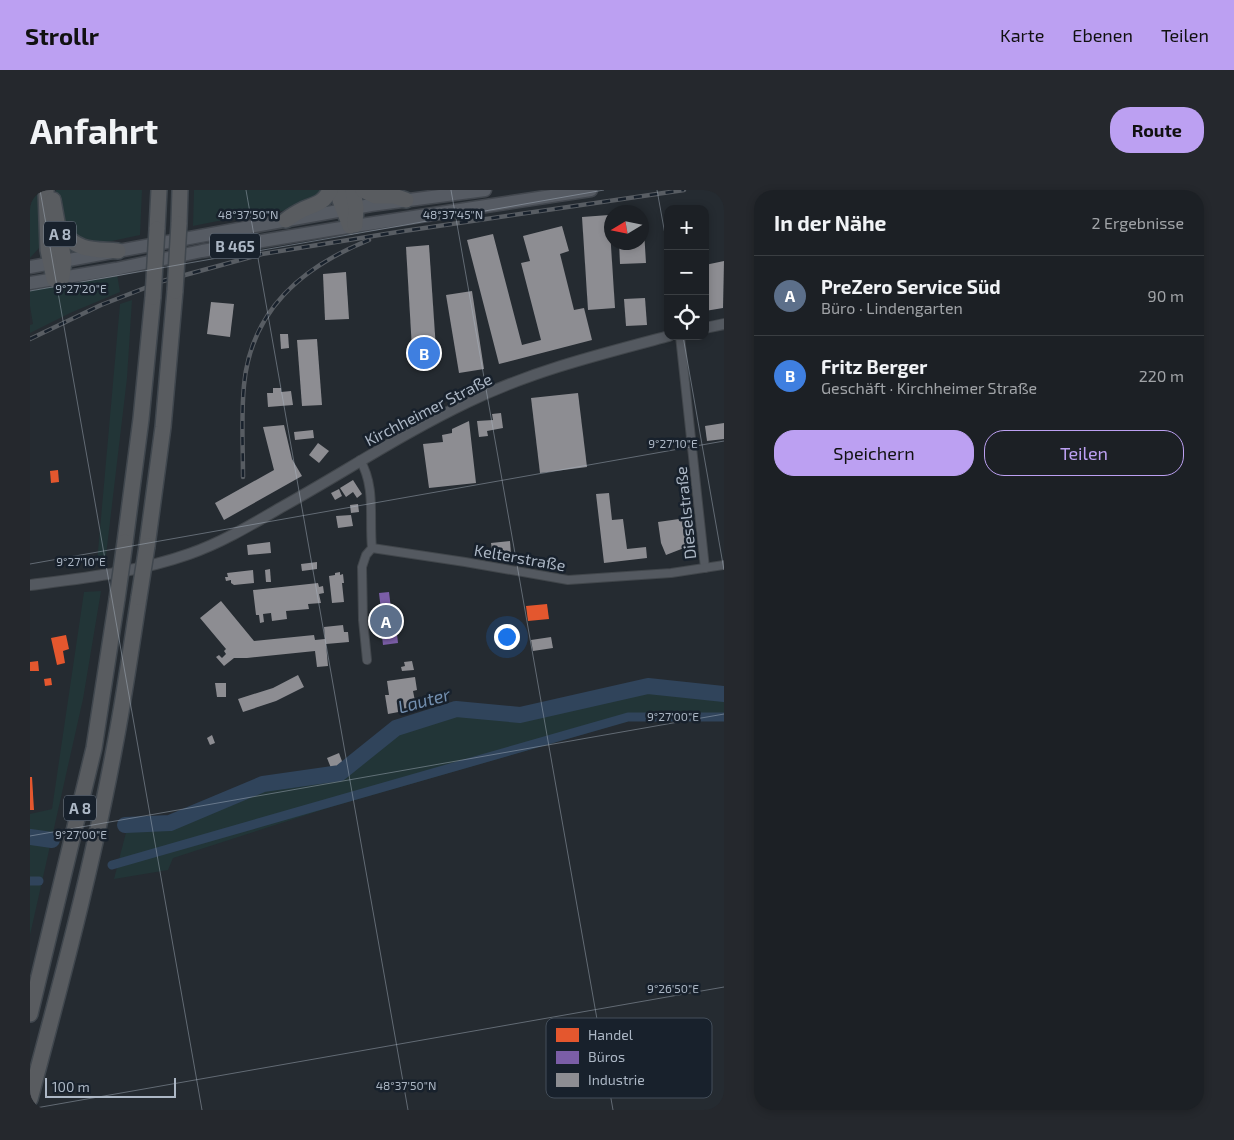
<!DOCTYPE html>
<html lang="de">
<meta charset="utf-8">
<style>
:root{--surface:#1c2025;--page:#25282d;--text:#f1f3f6;--muted:#a0a3a7;--line:#3a3e42;--accent:#bca0f2}
body{margin:0;font-family:"Exo 2",sans-serif;background:var(--page);color:var(--text)}
.controls{position:absolute;right:15px;top:15px;display:grid;overflow:hidden;border-radius:10px;box-shadow:0 2px 8px #0003}
.controls button{width:45px;height:45px;display:grid;place-items:center;padding:0;border:0;border-bottom:1px solid var(--line);background:var(--surface);color:var(--text);font:25px sans-serif}
.compass{position:absolute;left:574px;top:15px;width:45px;height:45px;border-radius:50%;background:var(--surface);box-shadow:0 2px 8px #0003;rotate:260deg}
.scale{position:absolute;left:15px;bottom:12px;width:131px;box-sizing:border-box;padding-left:5px;border:2px solid #acb7c5;border-top:0;font-size:14px;line-height:18px;white-space:nowrap;color:#acb7c5;-webkit-text-stroke:4px #18212c;paint-order:stroke}
.you{position:absolute;left:476px;top:446px;width:18px;height:18px;margin:-12px;border:4px solid #fff;border-radius:50%;background:#1a73e8;box-shadow:0 0 0 8px #1a73e833}
.badge{display:grid;place-items:center;width:32px;height:32px;border-radius:50%;background:var(--accent);color:#fff;font-size:16px;font-weight:700}
.pin{position:absolute;translate:-50% -50%;border:2px solid #fff;box-shadow:0 1px 5px #0006}
.list{margin:0;padding:0;list-style:none}
h2{display:flex;justify-content:space-between;align-items:center;height:65px;margin:0;padding:0 20px;font-size:21px}
h2 small{font-size:16px;font-weight:400;color:var(--muted)}
.list li{display:grid;grid-template-columns:32px 1fr auto;gap:15px;align-items:center;box-sizing:border-box;height:80px;padding:0 20px;border-top:1px solid var(--line)}
.list b{display:block;font-size:19px;white-space:nowrap}
.list p{margin:0;font-size:16px;white-space:nowrap;color:var(--muted)}
.list em{font-size:16px;font-style:normal;color:var(--muted)}
.actions{display:flex;gap:10px;padding:15px 20px}
.actions a{flex:1;padding:11px 0;border:1px solid var(--accent);border-radius:20px;text-align:center;font-size:18px;color:var(--accent)}
.actions .main{background:var(--accent);color:#111}
.icon{flex:none;width:28px;height:28px;fill:none;stroke:currentColor;stroke-width:2;stroke-linecap:round;stroke-linejoin:round}
.map{position:relative;flex:none;width:694px;height:920px;overflow:hidden;border-radius:20px}
header{display:flex;align-items:center;gap:30px;box-sizing:border-box;height:70px;padding:0 25px;background:var(--accent);color:#111}
header strong{font-size:24px}
nav{display:flex;gap:28px;margin-inline-start:auto;font-size:18px}
.intro{display:flex;align-items:center;justify-content:space-between;box-sizing:border-box;height:120px;padding:0 30px}
h1{margin:0;font-size:35px}
.button{padding:12px 22px;border-radius:20px;background:var(--accent);color:#111;font-size:18px;font-weight:700}
main{display:flex;gap:30px;padding:0 30px}
aside{flex:1;background:var(--surface);border-radius:20px;box-shadow:0 2px 8px #0003}
.map>svg:first-child{display:block}
.green{fill:#223537}
.shops{fill:#e4572e}
.offices{fill:#7b5ea7}
.industry{fill:#8d8d92}
.lines{fill:none;stroke-linecap:round;stroke-linejoin:round}
.canal{stroke:#30445b;stroke-width:9}
.river{stroke:#30445b;stroke-width:16}
.minor-casing{stroke:#41464b;stroke-width:10}
.tertiary-casing{stroke:#41464b;stroke-width:12}
.primary-casing{stroke:#42474e;stroke-width:15}
.motorway-casing{stroke:#40474e;stroke-width:18}
.minor{stroke:#545960;stroke-width:8}
.tertiary{stroke:#545960;stroke-width:10}
.primary{stroke:#565b63;stroke-width:12}
.motorway{stroke:#595c60;stroke-width:15}
.rail-casing{stroke:#585d63;stroke-width:4.5}
.rail{stroke:#18212c;stroke-width:2.5;stroke-dasharray:8;stroke-linecap:butt}
.motorway-bridge-casing{stroke:#40474e;stroke-width:18;stroke-linecap:butt}
.motorway-bridge{stroke:#595c60;stroke-width:15}
.ticks{fill:none;stroke:#acb7c5;stroke-width:1;stroke-opacity:0.45}
.labels{text-anchor:middle;dominant-baseline:central;stroke-width:5;stroke-linejoin:round;paint-order:stroke}
.shield{fill:#18212c;stroke:#808a97;stroke-width:1}
.shield-label{font-size:15px;font-weight:bold;fill:#acb7c5}
.street-label{font-size:16px;fill:#acb7c5;stroke:#18212c}
.water-label{font-size:18px;font-style:italic;fill:#738faf;stroke:#18212c}
.key{fill:#18212c;stroke:#444e5a;stroke-width:1}
.key-label{font-size:14px;fill:#acb7c5}
.ticks-label{font-size:12px;text-anchor:middle;fill:#acb7c5;stroke:#18212c;stroke-width:5;stroke-linejoin:round;paint-order:stroke}
</style>
<header>
<strong>Strollr</strong>
<nav><a>Karte</a><a>Ebenen</a><a>Teilen</a></nav>
</header>
<div class="intro"><h1>Anfahrt</h1><a class="button">Route</a></div>
<main>
<div class="map">
<svg width="694" height="920" viewBox="0 0 694 920">
<rect width="100%" height="100%" fill="#252b31"/>
<!-- green -->
<g class="green">
<polygon points="0,0 10,0 10,57 0,68"/>
<polygon points="26,0 112,0 110,45 63,55 34,39 26,7"/>
<polygon points="164,0 297,0 277,17 188,31 163,36"/>
<polygon points="87,84 90,102 40,123 0,143 0,135 3,134 0,116 0,101"/>
<polygon points="102,110 97,188 75,374 67,373 90,114"/>
<polygon points="71,401 53,509 0,745 0,624 22,619 54,402"/>
<polygon points="616,493 694,502 694,530 599,531 301,617 143,668 138,680 84,689 100,627 141,628 228,590 309,579 363,534 424,514 490,521"/>
</g>
<!-- shops -->
<g class="shops">
<polygon points="28,280 29,292 21,293 20,281"/>
<polygon points="517,414 519,429 498,431 496,416"/>
<polygon points="36,445 39,459 33,461 35,473 27,475 21,448"/>
<polygon points="8,471 9,481 0,481 0,472"/>
<polygon points="21,488 22,495 15,496 14,489"/>
<polygon points="0,587 2,587 4,620 0,620"/>
</g>
<!-- offices -->
<polygon class="offices" points="359,402 363,435 366,434 368,453 353,455 350,429 352,429 349,403"/>
<!-- industry -->
<g class="industry">
<polygon points="612,24 613,24 616,73 590,74 589,52 612,52"/>
<polygon points="579,25 585,118 558,120 552,27"/>
<polygon points="532,36 539,61 530,64 544,120 554,118 562,150 469,174 437,50 463,44 492,155 511,150 491,73 500,71 493,46"/>
<polygon points="399,55 407,174 383,176 376,57"/>
<polygon points="694,71 693,118 675,121 675,75"/>
<polygon points="316,82 319,129 295,130 293,84"/>
<polygon points="442,101 454,179 429,183 416,105"/>
<polygon points="615,108 617,135 596,136 594,109"/>
<polygon points="181,112 204,114 200,147 177,144"/>
<polygon points="250,144 258,144 259,158 251,159"/>
<polygon points="287,149 292,215 272,216 267,150"/>
<polygon points="243,198 251,198 251,202 261,201 263,215 238,217 237,203 243,203"/>
<polygon points="548,203 557,277 510,283 501,208"/>
<polygon points="471,223 473,238 457,241 458,246 449,247 447,231 463,230 462,224"/>
<polygon points="439,231 446,293 399,298 393,254 413,252 412,245 422,243 422,239"/>
<polygon points="694,233 694,249 677,251 675,236"/>
<polygon points="254,235 262,269 272,286 194,330 185,313 244,280 233,237"/>
<polygon points="283,240 284,248 265,250 264,242"/>
<polygon points="288,253 299,261 289,273 279,265"/>
<polygon points="323,290 332,304 327,308 323,302 316,307 310,298"/>
<polygon points="309,299 312,306 305,310 301,303"/>
<polygon points="579,303 582,330 593,329 597,359 616,357 617,368 574,373 566,304"/>
<polygon points="328,314 329,322 321,323 320,315"/>
<polygon points="321,325 323,336 308,338 306,326"/>
<polygon points="656,328 659,361 656,364 654,358 636,365 631,353 628,332"/>
<polygon points="480,351 481,364 463,366 461,353"/>
<polygon points="240,352 241,363 218,365 217,355"/>
<polygon points="287,372 287,379 272,381 271,374"/>
<polygon points="240,379 241,392 236,392 235,380"/>
<polygon points="223,380 224,393 204,395 201,393 201,390 196,391 195,387 198,387 197,383"/>
<polygon points="310,382 310,385 313,384 314,393 312,393 314,412 302,413 299,386 305,385 305,383"/>
<polygon points="288,393 289,397 293,396 294,403 289,404 291,413 278,414 279,419 256,421 257,429 242,431 241,423 233,424 234,432 230,433 229,425 226,425 223,400"/>
<polygon points="191,411 224,451 284,445 285,450 295,449 294,437 313,435 314,442 318,442 319,452 296,454 298,476 287,477 285,461 217,468 204,468 194,476 186,467 189,465 192,468 196,464 194,461 196,459 170,428"/>
<polygon points="521,447 523,458 503,461 501,450"/>
<polygon points="382,471 384,480 372,481 371,477 375,476 374,472"/>
<polygon points="268,485 274,497 246,511 213,522 208,509 243,498"/>
<polygon points="385,487 387,500 383,501 386,516 379,517 379,520 358,524 355,505 359,505 357,491"/>
<polygon points="185,493 196,493 196,507 187,507"/>
<polygon points="182,545 185,553 180,555 177,548"/>
<polygon points="309,563 313,574 301,578 297,568"/>
</g>
<g class="lines">
<!-- canal -->
<g class="canal">
<polyline points="82,675 598,527 694,527"/>
<polyline points="0,691 9,691"/>
</g>
<!-- river -->
<g class="river">
<polyline points="95,635 140,633 233,594 310,583 366,538 426,519 490,525 618,496 694,504"/>
<polyline points="0,647 22,650"/>
</g>
<defs>
<g id="minor">
<polyline points="650,146 675,378"/>
<path d="M330 270C346 297 339 328 342 358L336 365 332 377 333 430 337 470"/>
<polyline points="342,358 435,372 538,390 641,383 694,375"/>
</g>
<g id="tertiary">
<polyline points="675,138 694,134"/>
<path d="M0 395C54 388 108 382 159 364 191 353 221 335 250 318 313 283 373 243 438 212 502 181 571 164 639 146"/>
</g>
<g id="primary">
<polyline points="0,77 341,15 455,0"/>
<polyline points="0,93 86,79 172,61 305,39 561,0"/>
</g>
<g id="motorway">
<polyline points="16,0 18,60 24,89"/>
<polyline points="309,0 310,10 320,36"/>
<polyline points="323,0 326,18 325,35"/>
<polyline points="333,0 345,6 364,6 376,10"/>
<polyline points="23,10 34,71 32,87"/>
<path d="M256 30C261 26 268 22 274 19 286 14 294 13 300 0"/>
<polyline points="149,34 150,0"/>
<polyline points="127,39 129,0"/>
<path d="M29 41C52 62 59 59 88 61"/>
<polyline points="95,352 111,229 123,107"/>
<polyline points="117,356 133,237 145,101"/>
<polyline points="0,824 64,558 87,409"/>
<path d="M0 909C31 793 62 678 84 560 94 509 101 458 109 407"/>
</g>
</defs>
<!-- minor casing -->
<use href="#minor" class="minor-casing"/>
<!-- tertiary casing -->
<use href="#tertiary" class="tertiary-casing"/>
<!-- primary casing -->
<use href="#primary" class="primary-casing"/>
<!-- motorway casing -->
<use href="#motorway" class="motorway-casing"/>
<!-- minor -->
<use href="#minor" class="minor"/>
<!-- tertiary -->
<use href="#tertiary" class="tertiary"/>
<!-- primary -->
<use href="#primary" class="primary"/>
<!-- motorway -->
<use href="#motorway" class="motorway"/>
<defs>
<g id="rail">
<polyline points="0,149 71,115 133,91 232,64 374,41 654,0"/>
<path d="M213 287C213 257 211 225 214 195 221 120 272 77 339 50"/>
</g>
</defs>
<!-- rail casing -->
<use href="#rail" class="rail-casing"/>
<!-- rail -->
<use href="#rail" class="rail"/>
<defs>
<g id="motorway-bridge">
<polyline points="145,101 149,34"/>
<polyline points="123,107 127,39"/>
<polyline points="109,407 117,356"/>
<polyline points="87,409 95,352"/>
</g>
</defs>
<!-- motorway-bridge casing -->
<use href="#motorway-bridge" class="motorway-bridge-casing"/>
<!-- motorway-bridge -->
<use href="#motorway-bridge" class="motorway-bridge"/>
</g>
<!-- ticks -->
<path class="ticks" d="M10 0 172 920M216 0 378 920M421 0 583 920M627 0 638 61M0 101 574 0M653 146 694 380M0 374 694 251M0 646 694 524M0 919 694 797"/>
<g class="labels">
<!-- shield labels -->
<g class="shield">
<rect x="14" y="31.5" width="32" height="25" rx="4"/>
<rect x="180" y="43.5" width="50" height="25" rx="4"/>
<rect x="34" y="605.5" width="32" height="25" rx="4"/>
</g>
<g class="shield-label">
<text x="30" y="44">A 8</text>
<text x="205" y="56">B 465</text>
<text x="50" y="618">A 8</text>
</g>
<!-- street labels -->
<g class="street-label">
<text transform="translate(398 219) rotate(-27)">Kirchheimer Straße</text>
<text transform="translate(655 323) rotate(-96)">Dieselstraße</text>
<text transform="translate(490 367) rotate(10)">Kelterstraße</text>
</g>
<!-- water labels -->
<g class="water-label">
<text transform="translate(394 510) rotate(-15)">Lauter</text>
</g>
</g>
<!-- legend -->
<rect x="516" y="828" width="166" height="80" rx="8" class="key"/>
<rect x="526" y="838" width="23" height="14" fill="#e4572e"/>
<rect x="526" y="861" width="23" height="13" fill="#7b5ea7"/>
<rect x="526" y="883" width="23" height="14" fill="#8d8d92"/>
<g class="key-label">
<text x="558" y="850">Handel</text>
<text x="558" y="872">Büros</text>
<text x="558" y="895">Industrie</text>
</g>
<g class="ticks-label">
<text x="218" y="29">48°37'50"N</text>
<text x="423" y="29">48°37'45"N</text>
<text x="51" y="103">9°27'20"E</text>
<text x="643" y="258">9°27'10"E</text>
<text x="51" y="376">9°27'10"E</text>
<text x="643" y="531">9°27'00"E</text>
<text x="51" y="649">9°27'00"E</text>
<text x="643" y="803">9°26'50"E</text>
<text x="376" y="900">48°37'50"N</text>
</g>
</svg>
<div class="controls">
<button>+</button>
<button>−</button>
<button><svg class="icon" aria-label="locate" viewBox="0 0 24 24"><circle cx="12" cy="12" r="6"/><path d="M12 2v4M12 18v4M2 12h4M18 12h4"/></svg></button>
</div>
<svg class="compass" viewBox="-18 -18 36 36"><path d="M0-13l5 13h-10z" fill="#e53935"/><path d="M0 13l5-13h-10z" fill="#a0a3a7"/></svg>
<div class="scale">100 m</div>
<div class="you"></div>
<div class="pin badge" style="left:356px;top:431px;background:#5c6f8a">A</div>
<div class="pin badge" style="left:394px;top:163px;background:#3f7fe0">B</div>
</div>
<aside>
<h2>In der Nähe<small>2 Ergebnisse</small></h2>
<ul class="list">
<li><span class="badge" style="background:#5c6f8a">A</span><div><b>PreZero Service Süd</b><p>Büro · Lindengarten</p></div><em>90 m</em></li>
<li><span class="badge" style="background:#3f7fe0">B</span><div><b>Fritz Berger</b><p>Geschäft · Kirchheimer Straße</p></div><em>220 m</em></li>
</ul>
<div class="actions"><a class="main">Speichern</a><a>Teilen</a></div>
</aside>
</main>
